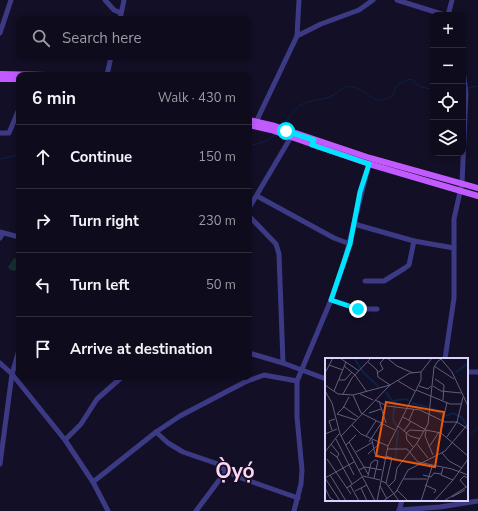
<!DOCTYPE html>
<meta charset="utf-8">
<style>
:root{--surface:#0e0b1c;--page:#1c1929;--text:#f1f3f6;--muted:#9b9ba3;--line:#2e2b3b}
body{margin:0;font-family:"Nunito Sans",sans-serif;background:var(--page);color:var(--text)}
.controls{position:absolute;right:12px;top:12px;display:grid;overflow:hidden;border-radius:8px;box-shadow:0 2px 6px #0003}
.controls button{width:36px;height:36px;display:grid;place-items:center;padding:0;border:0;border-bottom:1px solid var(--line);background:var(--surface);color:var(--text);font:20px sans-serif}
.stop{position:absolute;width:12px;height:12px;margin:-9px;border:3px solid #00e5ff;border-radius:50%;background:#fff}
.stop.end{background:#00e5ff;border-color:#fff;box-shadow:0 1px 4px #0008}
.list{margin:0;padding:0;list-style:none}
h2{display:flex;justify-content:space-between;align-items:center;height:52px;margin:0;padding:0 16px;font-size:17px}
h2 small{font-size:13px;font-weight:400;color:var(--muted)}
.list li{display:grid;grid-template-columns:26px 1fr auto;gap:12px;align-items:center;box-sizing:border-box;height:64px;padding:0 16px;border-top:1px solid var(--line)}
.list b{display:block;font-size:15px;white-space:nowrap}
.list em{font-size:13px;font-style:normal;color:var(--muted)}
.icon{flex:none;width:22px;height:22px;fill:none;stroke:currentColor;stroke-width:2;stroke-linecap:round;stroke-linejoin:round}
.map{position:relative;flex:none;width:478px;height:511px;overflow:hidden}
.search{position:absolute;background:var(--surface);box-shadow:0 2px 6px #0003;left:16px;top:16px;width:236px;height:44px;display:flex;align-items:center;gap:10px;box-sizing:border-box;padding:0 14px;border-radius:8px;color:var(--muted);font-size:15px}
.panel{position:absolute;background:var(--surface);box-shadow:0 2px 6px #0003;left:16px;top:72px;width:236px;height:308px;border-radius:8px}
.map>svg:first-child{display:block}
.green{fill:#12302f}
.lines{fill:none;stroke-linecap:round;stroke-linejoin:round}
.stream{stroke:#0c2248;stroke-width:1}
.minor{stroke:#3d3a85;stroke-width:5}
.major{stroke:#c25bff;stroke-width:6}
.route{stroke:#00e5ff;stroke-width:5}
.labels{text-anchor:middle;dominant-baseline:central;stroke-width:3.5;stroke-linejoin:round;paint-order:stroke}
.town-label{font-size:21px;font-weight:bold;fill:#ffd6f0;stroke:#130f26}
.inset-river{fill:none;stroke:#0c2248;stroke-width:2}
.inset-road{fill:none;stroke:#625e7d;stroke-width:1}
.view{fill:#e8590c;fill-opacity:0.15;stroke:#e8590c;stroke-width:2}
.inset-edge{fill:none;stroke:#d9d4ff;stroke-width:2}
</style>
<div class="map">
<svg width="478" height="511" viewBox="0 0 478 511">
<rect width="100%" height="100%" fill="#130f26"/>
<!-- green -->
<polygon class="green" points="14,258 19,259 18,271 10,270 8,267"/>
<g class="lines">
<!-- stream -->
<g class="stream">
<polyline points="468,88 478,86"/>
<path d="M283 126C288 119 294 109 301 105 310 99 324 101 333 95 340 91 343 85 352 87 369 90 374 109 393 95 395 85 401 82 411 79L420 87 433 89"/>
<path d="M249 145C258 145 269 141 275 134"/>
<polyline points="0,159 19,155"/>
<polyline points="467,437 478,428"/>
</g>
<!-- minor -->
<g class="minor">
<polyline points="105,0 114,10 121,13"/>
<polyline points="397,0 445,15"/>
<polyline points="448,15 452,0"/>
<polyline points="120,19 124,0"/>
<polyline points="0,33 11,0"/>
<polyline points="297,36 321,24 359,10 373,0"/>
<polyline points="107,75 111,57"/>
<polyline points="256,122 297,36 299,0"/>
<polyline points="0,133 9,133 19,109"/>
<polyline points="257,196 334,238 350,244"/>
<polyline points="249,208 291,137"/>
<polyline points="249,216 276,244 279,254 283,363"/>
<polyline points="354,224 414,241 454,248"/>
<polyline points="0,232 19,237"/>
<polyline points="0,238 3,233"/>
<polyline points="365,281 384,281 405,268 409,265 414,241"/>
<polyline points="331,300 358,309 377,309"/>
<polyline points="249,353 283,363 326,379"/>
<polyline points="445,359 454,298 454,219 462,183 466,93 463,70"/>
<polyline points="0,363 12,374 65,440 93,482 108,511"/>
<polyline points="467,372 478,372"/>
<polyline points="156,432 168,443 183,452 218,464 226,471 241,478 298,498"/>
<polyline points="65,440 81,424 97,399 122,377"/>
<polyline points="0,464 12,374 19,350"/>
<polyline points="93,482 156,432 180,416 245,382 264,375 297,381"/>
<polyline points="399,510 440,507 478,501"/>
<polyline points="196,511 226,471"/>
<polyline points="294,511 301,484 302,470 297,417 297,381 331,300 344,263 369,164"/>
<polyline points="399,511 402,500"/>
</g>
<!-- major -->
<g class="major">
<polyline points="0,74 46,75"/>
<polyline points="0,79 19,79"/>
<polyline points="249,120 275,126 370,158 478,188"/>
<polyline points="249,125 271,130 369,164 478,196"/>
</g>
</g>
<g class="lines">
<!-- route -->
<polyline class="route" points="286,131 314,140 312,145 369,164 360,192 350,244 331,300 358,309"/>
</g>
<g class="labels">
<!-- town labels -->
<g class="town-label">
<text x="235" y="471">Ọ̀yọ́</text>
</g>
</g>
<!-- overview -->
<g transform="translate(325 358)">
<rect width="143" height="143" fill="#130f26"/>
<path class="inset-river" d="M29 0 38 14 54 29M131 14 142 6M61 34 67 43 81 41 84 43M70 44 68 61 72 69M87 45 103 49M106 50 118 57M121 58 128 55 136 59 142 67M70 103 73 72"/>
<path class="inset-road" d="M15 0 34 13M62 0 72 8 88 15M116 1 127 14 143 48M43 4 52 12 53 19 65 27M4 7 18 12M19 8 30 17M109 8 129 21M0 15 8 0M52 15 58 11 55 5 60 0M30 17 42 34M110 21 119 27 118 42M14 22H20L27 14M73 23 90 33M0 27 13 36 28 37 65 27 85 15 96 14M94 28 103 31 106 28M108 28 116 33 136 35M91 32 125 46H136M0 33 7 45 15 76 50 143M9 33 21 4M18 36 27 20 46 0M35 36 48 42M28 37 36 55 70 72M50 42 62 48 95 52 120 64H132L143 71M54 43 61 65M18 50 24 39M44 55 56 51M12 56 19 49 33 59M12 56 31 62M78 59 101 72 116 75 143 98M84 62 89 51M118 63 122 44M27 67 36 76 63 88M73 68 85 78 95 81M7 72 4 63 10 61M101 72 100 78 108 97M79 73 86 63M81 75 85 72 99 73M0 76 12 71M81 76 82 82 88 89M16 78 65 27M41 78 51 63M122 79 132 64 138 39M11 81 29 117M47 82 50 96 60 101M24 84 43 116M44 84 57 64M6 86 14 96 12 99M92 86 103 100M21 87 31 77M104 89 114 74M62 91H82L93 104 127 111 143 117M0 94 14 76M5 94 12 99 27 126M31 94 48 84M117 95 124 103 137 110M43 96 55 85M61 98 67 100 61 125M2 101 26 136M118 110 116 117 128 122M34 112 40 109 57 112M5 117 21 143M98 117 106 119 109 115 116 116M38 118 55 122M43 118 46 105 50 102 53 103 49 120M79 121H102M56 123 61 125 74 143M25 127 34 143M100 127 111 132 109 135M55 128 62 141M64 128 70 122 72 110 92 85 103 66 109 9 113 3 118 0M141 129 135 122 139 118 143 120M0 130 5 140 10 143M22 130 37 119M36 130 42 143M72 132 83 143M30 133 42 127M127 139 140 132M15 143 0 120 29 104M52 143 63 88 96 22V14L107 0M58 143 71 134 83 112 120 93 143 66M96 143 107 109M109 143 128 122 143 101M119 143 143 128"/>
<path class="view" d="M61 44 119 54 110 109 51 98Z"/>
<rect width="143" height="143" class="inset-edge"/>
</g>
</svg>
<div class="controls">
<button>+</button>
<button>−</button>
<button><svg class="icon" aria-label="locate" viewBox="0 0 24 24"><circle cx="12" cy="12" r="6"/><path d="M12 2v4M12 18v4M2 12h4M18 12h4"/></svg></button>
<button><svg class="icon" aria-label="layers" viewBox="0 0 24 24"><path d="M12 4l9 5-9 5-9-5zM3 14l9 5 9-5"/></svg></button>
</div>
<div class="stop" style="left:286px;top:131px"></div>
<div class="stop end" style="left:358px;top:309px"></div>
<div class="search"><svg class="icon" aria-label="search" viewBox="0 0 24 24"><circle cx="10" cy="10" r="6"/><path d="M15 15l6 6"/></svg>Search here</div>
<section class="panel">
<h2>6 min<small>Walk · 430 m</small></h2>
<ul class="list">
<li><svg class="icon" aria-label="ahead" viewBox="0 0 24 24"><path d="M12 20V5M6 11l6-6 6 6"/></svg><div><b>Continue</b></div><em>150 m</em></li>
<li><svg class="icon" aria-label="right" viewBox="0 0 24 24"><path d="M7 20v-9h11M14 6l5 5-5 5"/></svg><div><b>Turn right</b></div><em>230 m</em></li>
<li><svg class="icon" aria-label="left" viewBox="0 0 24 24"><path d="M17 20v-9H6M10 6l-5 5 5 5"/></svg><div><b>Turn left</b></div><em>50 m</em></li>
<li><svg class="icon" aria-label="arrive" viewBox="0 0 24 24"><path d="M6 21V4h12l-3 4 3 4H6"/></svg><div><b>Arrive at destination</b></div></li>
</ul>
</section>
</div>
